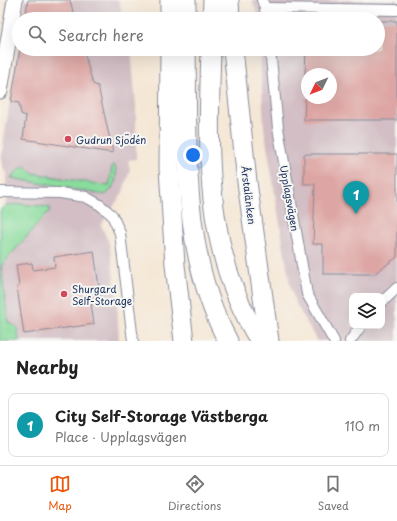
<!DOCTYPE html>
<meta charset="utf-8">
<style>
:root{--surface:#fff;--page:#f6f6f6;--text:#222;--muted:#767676;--line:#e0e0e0;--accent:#ea580c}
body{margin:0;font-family:"Playpen Sans",sans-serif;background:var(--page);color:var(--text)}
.controls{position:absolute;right:12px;bottom:12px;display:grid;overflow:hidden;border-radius:8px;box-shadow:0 4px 16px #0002}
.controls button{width:36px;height:36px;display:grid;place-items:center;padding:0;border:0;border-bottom:1px solid var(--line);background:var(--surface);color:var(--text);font:20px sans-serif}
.compass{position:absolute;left:301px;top:68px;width:36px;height:36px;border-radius:50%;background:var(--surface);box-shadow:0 4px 16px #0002;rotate:227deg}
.you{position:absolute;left:193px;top:155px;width:14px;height:14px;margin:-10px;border:3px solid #fff;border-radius:50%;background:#1a73e8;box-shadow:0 0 0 6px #1a73e833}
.badge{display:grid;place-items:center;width:26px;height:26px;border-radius:50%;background:var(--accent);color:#fff;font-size:13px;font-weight:700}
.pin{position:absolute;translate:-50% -33px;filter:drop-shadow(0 1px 2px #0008)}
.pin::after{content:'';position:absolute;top:21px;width:14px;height:12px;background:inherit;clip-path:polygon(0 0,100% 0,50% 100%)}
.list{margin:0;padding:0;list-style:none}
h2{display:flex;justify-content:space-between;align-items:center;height:52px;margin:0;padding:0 16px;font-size:17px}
h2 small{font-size:13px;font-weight:400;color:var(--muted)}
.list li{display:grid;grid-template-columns:26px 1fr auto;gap:12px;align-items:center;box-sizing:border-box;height:64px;margin:0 8px 8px;padding:0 8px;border:1px solid var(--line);border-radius:8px}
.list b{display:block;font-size:15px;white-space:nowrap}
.list p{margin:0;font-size:13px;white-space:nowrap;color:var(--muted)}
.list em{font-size:13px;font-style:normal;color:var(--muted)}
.icon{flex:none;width:22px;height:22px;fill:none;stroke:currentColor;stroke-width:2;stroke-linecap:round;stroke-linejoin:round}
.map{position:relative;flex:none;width:397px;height:341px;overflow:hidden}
.search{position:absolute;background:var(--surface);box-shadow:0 4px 16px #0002;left:12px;right:12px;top:12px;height:44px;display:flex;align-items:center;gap:10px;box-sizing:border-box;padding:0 14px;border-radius:22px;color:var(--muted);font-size:15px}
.sheet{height:124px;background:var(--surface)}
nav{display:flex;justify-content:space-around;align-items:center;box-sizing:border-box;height:56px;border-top:1px solid var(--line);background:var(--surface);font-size:11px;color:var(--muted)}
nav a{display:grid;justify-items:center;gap:2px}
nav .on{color:var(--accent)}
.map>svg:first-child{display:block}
.industrial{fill:#d2bec4;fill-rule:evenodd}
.green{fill:#89dc9c;stroke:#52867d}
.building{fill:#dda5a3}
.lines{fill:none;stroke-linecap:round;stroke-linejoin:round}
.street-casing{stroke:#888b9a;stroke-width:12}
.secondary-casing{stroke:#888b9a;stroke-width:17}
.highway-casing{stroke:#888b9a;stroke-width:21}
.street{stroke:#fff;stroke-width:10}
.secondary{stroke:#fff;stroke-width:15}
.highway{stroke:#fff;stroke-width:19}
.poi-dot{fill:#d1495b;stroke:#f6f6f2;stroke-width:1.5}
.labels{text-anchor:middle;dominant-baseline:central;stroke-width:4;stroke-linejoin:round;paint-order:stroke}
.poi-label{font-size:10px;fill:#1b2f5e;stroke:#f6f6f2;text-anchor:start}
.street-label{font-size:10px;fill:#1b2f5e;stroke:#f6f6f2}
</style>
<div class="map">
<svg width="397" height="341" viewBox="0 0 397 341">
<rect width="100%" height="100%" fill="#f6f6f2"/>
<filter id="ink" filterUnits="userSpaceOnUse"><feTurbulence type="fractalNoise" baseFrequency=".025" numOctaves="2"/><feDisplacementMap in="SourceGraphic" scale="8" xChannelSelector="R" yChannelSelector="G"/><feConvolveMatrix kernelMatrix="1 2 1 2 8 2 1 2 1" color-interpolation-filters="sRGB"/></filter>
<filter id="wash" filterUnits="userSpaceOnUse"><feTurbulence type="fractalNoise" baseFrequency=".012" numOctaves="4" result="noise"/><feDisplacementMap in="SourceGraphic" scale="16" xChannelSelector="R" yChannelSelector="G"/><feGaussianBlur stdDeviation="0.9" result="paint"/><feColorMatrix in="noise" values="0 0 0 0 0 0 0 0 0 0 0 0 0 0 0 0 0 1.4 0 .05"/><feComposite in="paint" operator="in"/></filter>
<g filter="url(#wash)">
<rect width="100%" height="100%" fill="#f5e7d5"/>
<!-- industrial -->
<g class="industrial">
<polygon points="25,0 119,0 123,19 22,19"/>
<path d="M252 0H397V341H317L295 302 290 284 264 128 260 49H378V19H259ZM307 74H331V98H307ZM352 296H382V326H352Z"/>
<polygon points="19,38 19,49 131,49 136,106 136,159 128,160 130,170 123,192 101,225 109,243 117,300 119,341 19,341 17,327 8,322 1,266 48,213 49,207 21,204 6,205 6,174 1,161"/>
</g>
<!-- green -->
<g class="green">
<path d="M112 165 115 166C118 177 115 189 105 195L11 178 18 170 25 166 32 173 109 186Z"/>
<polygon points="21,204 49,207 50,210 1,266 8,322 17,327 19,341 0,341 0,210 6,205"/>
</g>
<g id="blocks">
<!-- building -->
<g class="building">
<polygon points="28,0 70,0 75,19 25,19"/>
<polygon points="378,21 397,21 397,120 304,120 305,98 331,98 331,74 305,74 306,49 378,49"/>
<polygon points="20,49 83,49 93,84 98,86 113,153 23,139 26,116 21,114 19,103 11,102"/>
<polygon points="304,154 397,154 397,257 374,274 323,274 323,244 313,244 315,184 304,184"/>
<polygon points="94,251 101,302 91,304 94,324 24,334 17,287 19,286 16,265 32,263 33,270 55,267 54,257"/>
</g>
</g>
</g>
<g filter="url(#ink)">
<use href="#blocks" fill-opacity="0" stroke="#888b9a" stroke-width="1"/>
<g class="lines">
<defs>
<g id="street">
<polyline points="262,0 265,8 266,19"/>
<polyline points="265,8 397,10"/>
<polyline points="270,49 278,128 307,294 334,341"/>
<polyline points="0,192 60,193 86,197 100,205 112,215 120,233 133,341"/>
<polyline points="382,302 397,288"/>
<polyline points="350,341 361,326"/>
</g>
<polyline id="secondary" points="0,91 15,0"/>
<g id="highway">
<polyline points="229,0 230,19"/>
<polyline points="170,19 170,0"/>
<polyline points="186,19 186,0"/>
<polyline points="212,19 213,0"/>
<polyline points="170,49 169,168 175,265 184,341"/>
<path d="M186 49C188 146 180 253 228 341"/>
<path d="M211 49C208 151 203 251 260 341"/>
<polyline points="233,49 247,182 269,341"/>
</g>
</defs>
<!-- street casing -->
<use href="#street" class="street-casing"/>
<!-- secondary casing -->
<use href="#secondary" class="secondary-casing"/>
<!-- highway casing -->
<use href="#highway" class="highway-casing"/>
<!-- street -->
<use href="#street" class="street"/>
<!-- secondary -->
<use href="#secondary" class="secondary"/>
<!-- highway -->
<use href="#highway" class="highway"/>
</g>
</g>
<!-- markers -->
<g class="poi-dot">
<circle cx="68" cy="139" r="4"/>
<circle cx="64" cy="294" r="4"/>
</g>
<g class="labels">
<!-- poi labels -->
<g class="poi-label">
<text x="76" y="139">Gudrun Sjödén</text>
<text x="72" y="288">Shurgard<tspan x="72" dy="12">Self-Storage</tspan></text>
</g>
<!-- street labels -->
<g class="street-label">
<text transform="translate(249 195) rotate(83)">Årstalänken</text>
<text transform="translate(290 198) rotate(80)">Upplagsvägen</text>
</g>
</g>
</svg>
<div class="controls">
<button><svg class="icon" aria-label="layers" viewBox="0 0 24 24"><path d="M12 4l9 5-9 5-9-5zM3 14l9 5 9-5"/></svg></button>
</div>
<svg class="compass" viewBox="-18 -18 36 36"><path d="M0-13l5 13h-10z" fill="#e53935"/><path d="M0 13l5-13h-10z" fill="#767676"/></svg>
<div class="you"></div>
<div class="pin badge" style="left:356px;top:214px;background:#0f9aa8">1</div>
<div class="search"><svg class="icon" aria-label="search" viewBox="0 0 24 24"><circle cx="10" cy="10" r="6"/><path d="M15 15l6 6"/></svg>Search here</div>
</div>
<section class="sheet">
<h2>Nearby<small></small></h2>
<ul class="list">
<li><span class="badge" style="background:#0f9aa8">1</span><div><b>City Self-Storage Västberga</b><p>Place · Upplagsvägen</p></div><em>110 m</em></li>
</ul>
</section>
<nav>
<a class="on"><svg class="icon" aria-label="map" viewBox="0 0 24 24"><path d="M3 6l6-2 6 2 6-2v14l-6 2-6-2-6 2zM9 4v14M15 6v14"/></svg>Map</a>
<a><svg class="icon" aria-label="directions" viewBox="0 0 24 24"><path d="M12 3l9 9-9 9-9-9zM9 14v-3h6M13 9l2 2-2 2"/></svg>Directions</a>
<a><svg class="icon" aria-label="saved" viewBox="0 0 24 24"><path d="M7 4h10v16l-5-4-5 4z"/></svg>Saved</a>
</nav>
